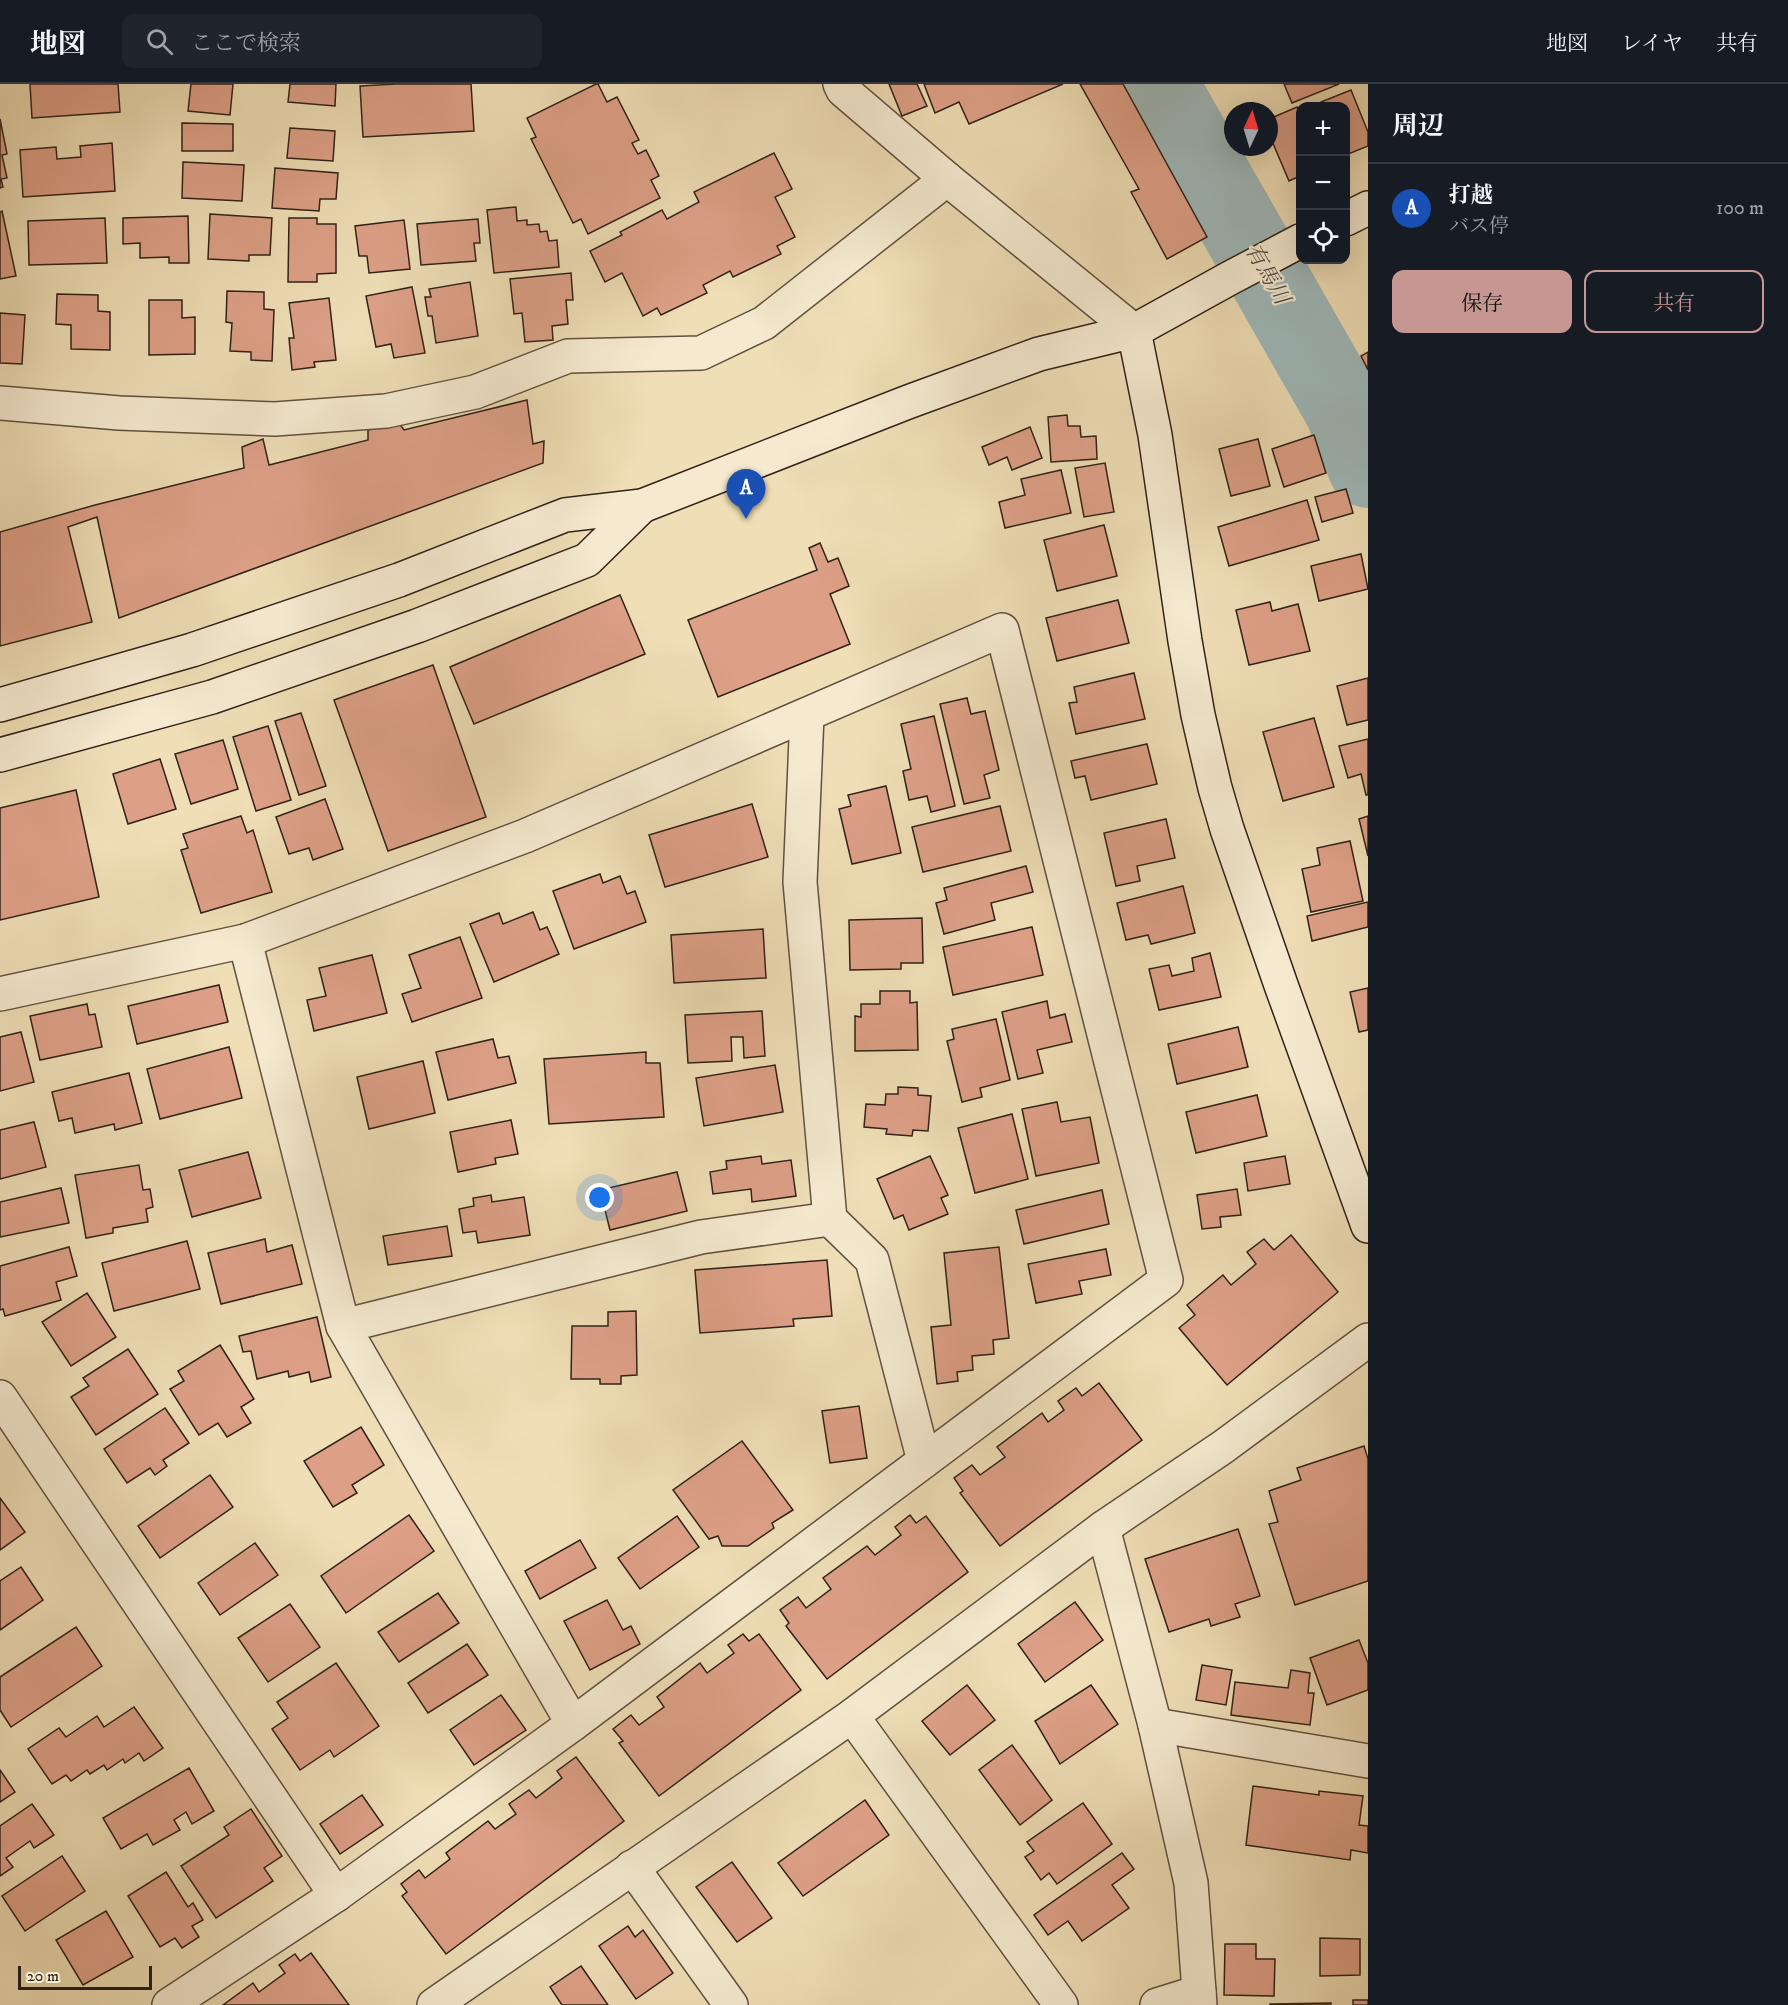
<!DOCTYPE html>
<html lang="ja">
<meta charset="utf-8">
<style>
:root{--surface:#171b24;--page:#20242c;--text:#f1f3f6;--muted:#9ea1a6;--line:#363941;--accent:#c59692}
body{margin:0;font-family:"IM FELL DW Pica","Noto Serif JP",serif;background:var(--page);color:var(--text)}
.controls{position:absolute;right:18px;top:18px;display:grid;overflow:hidden;border-radius:12px;box-shadow:0 6px 24px #0002}
.controls button{width:54px;height:54px;display:grid;place-items:center;padding:0;border:0;border-bottom:2px solid var(--line);background:var(--surface);color:var(--text);font:30px sans-serif}
.compass{position:absolute;left:1224px;top:18px;width:54px;height:54px;border-radius:50%;background:var(--surface);box-shadow:0 6px 24px #0002;rotate:4deg}
.scale{position:absolute;left:18px;bottom:15px;width:134px;box-sizing:border-box;padding-left:6px;border:3px solid #302218;border-top:0;font-size:16px;line-height:21px;white-space:nowrap;color:#302218;-webkit-text-stroke:4px #f5ead0;paint-order:stroke}
.you{position:absolute;left:600px;top:1114px;width:21px;height:21px;margin:-15px;border:4px solid #fff;border-radius:50%;background:#1a73e8;box-shadow:0 0 0 9px #1a73e833}
.badge{display:grid;place-items:center;width:39px;height:39px;border-radius:50%;background:var(--accent);color:#fff;font-size:20px;font-weight:700}
.pin{position:absolute;translate:-50% -50px;filter:drop-shadow(0 2px 3px #0008)}
.pin::after{content:'';position:absolute;top:32px;width:21px;height:18px;background:inherit;clip-path:polygon(0 0,100% 0,50% 100%)}
.list{margin:0;padding:0;list-style:none}
h2{display:flex;justify-content:space-between;align-items:center;height:78px;margin:0;padding:0 24px;font-size:26px}
h2 small{font-size:20px;font-weight:400;color:var(--muted)}
.list li{display:grid;grid-template-columns:39px 1fr auto;gap:18px;align-items:center;box-sizing:border-box;height:90px;padding:0 24px;border-top:2px solid var(--line)}
.list b{display:block;font-size:22px;white-space:nowrap}
.list p{margin:0;font-size:20px;white-space:nowrap;color:var(--muted)}
.list em{font-size:20px;font-style:normal;color:var(--muted)}
.actions{display:flex;gap:12px;padding:18px 24px}
.actions a{flex:1;padding:14px 0;border:2px solid var(--accent);border-radius:12px;text-align:center;font-size:21px;color:var(--accent)}
.actions .main{background:var(--accent);color:#111}
.icon{flex:none;width:33px;height:33px;fill:none;stroke:currentColor;stroke-width:2;stroke-linecap:round;stroke-linejoin:round}
.map{position:relative;flex:none;width:1368px;height:1921px;overflow:hidden}
header{display:flex;align-items:center;gap:36px;box-sizing:border-box;height:84px;padding:0 30px;background:var(--surface);border-bottom:2px solid var(--line)}
header strong{font-size:28px}
nav{display:flex;gap:33px;margin-inline-start:auto;font-size:21px}
.search{width:420px;height:54px;background:var(--page);display:flex;align-items:center;gap:15px;box-sizing:border-box;padding:0 21px;border-radius:12px;color:var(--muted);font-size:22px}
main{display:flex}
aside{flex:1;background:var(--surface)}
.map>svg:first-child{display:block}
.lines{fill:none;stroke-linecap:round;stroke-linejoin:round}
.river{stroke:#9fb9ba;stroke-width:80}
.building{fill:#dda087;stroke:#302218;stroke-width:1.5}
.street-casing{stroke:#605140;stroke-width:36}
.secondary-casing{stroke:#302218;stroke-width:36}
.street{stroke:#f5ead0;stroke-width:33}
.secondary{stroke:#f5ead0;stroke-width:33}
.labels{text-anchor:middle;dominant-baseline:central;stroke-width:4.5;stroke-linejoin:round;paint-order:stroke}
.water-label{font-size:22px;font-style:italic;fill:#514f49;stroke:#f5ead0}
</style>
<header>
<strong>地図</strong>
<div class="search"><svg class="icon" aria-label="search" viewBox="0 0 24 24"><circle cx="10" cy="10" r="6"/><path d="M15 15l6 6"/></svg>ここで検索</div>
<nav><a>地図</a><a>レイヤ</a><a>共有</a></nav>
</header>
<main>
<div class="map">
<svg width="1368" height="1921" viewBox="0 0 1368 1921">
<rect width="100%" height="100%" fill="#efdeb6"/>
<filter id="stains"><feTurbulence type="fractalNoise" baseFrequency=".00333" numOctaves="4"/><feColorMatrix values="0 0 0 0 .2 0 0 0 0 .09 0 0 0 0 .02 0 0 0 .5 -.17"/></filter>
<radialGradient id="worn" r=".72"><stop offset=".6" stop-color="#630" stop-opacity="0"/><stop offset="1" stop-color="#630" stop-opacity=".3"/></radialGradient>
<g class="lines">
<!-- river -->
<polyline class="river" points="1158,0 1344,325 1368,384"/>
</g>
<!-- building -->
<g class="building">
<polygon points="30,0 118,0 120,28 32,34"/>
<polygon points="191,0 233,0 230,31 188,27"/>
<polygon points="290,0 336,0 335,22 288,18"/>
<polygon points="396,0 471,0 474,47 363,53 360,2"/>
<polygon points="596,0 598,0 607,18 617,13 639,56 632,59 638,70 646,66 659,92 651,96 660,114 588,150 581,135 573,139 531,55 536,53 527,34"/>
<polygon points="889,0 917,0 927,22 902,32"/>
<polygon points="924,0 1063,0 969,40 959,18 935,29"/>
<polygon points="1080,0 1123,0 1207,153 1167,175 1131,108 1139,105"/>
<polygon points="1284,0 1339,0 1292,19"/>
<polygon points="1351,6 1368,48 1368,62 1346,71 1346,22 1322,22 1321,18"/>
<polygon points="1297,23 1300,33 1300,92 1289,97 1269,50 1269,35"/>
<polygon points="0,35 7,70 2,71 7,94 1,95 3,103 0,104"/>
<polygon points="182,39 233,40 233,67 182,67"/>
<polygon points="290,44 335,47 333,77 287,74"/>
<polygon points="112,59 115,107 23,113 20,66 56,63 57,75 81,73 80,62"/>
<polygon points="774,69 792,105 775,113 795,153 777,162 781,170 733,193 730,187 703,201 707,209 661,231 657,224 643,232 622,189 605,198 590,167 622,151 620,148 662,126 667,135 699,118 694,108"/>
<polygon points="183,78 244,81 242,117 182,114"/>
<polygon points="275,84 338,89 336,115 320,115 319,127 272,124"/>
<polygon points="516,123 517,137 527,136 527,141 539,140 540,148 547,147 549,157 557,156 559,183 494,189 487,126"/>
<polygon points="2,127 16,192 0,195 0,128"/>
<polygon points="210,130 272,134 270,171 249,171 249,177 208,175"/>
<polygon points="188,132 189,179 169,179 169,173 140,174 140,159 123,160 123,134"/>
<polygon points="105,134 107,179 29,181 28,137"/>
<polygon points="289,134 317,134 317,140 336,140 336,189 317,190 317,198 288,198"/>
<polygon points="478,135 480,159 474,159 476,177 421,181 417,140"/>
<polygon points="404,136 410,185 369,189 367,172 359,172 355,142"/>
<polygon points="571,189 573,216 566,216 568,240 552,242 553,256 525,258 522,229 514,230 510,195"/>
<polygon points="470,198 478,252 436,259 432,232 428,232 425,213 431,213 429,205"/>
<polygon points="412,203 425,269 394,274 391,260 376,263 366,212"/>
<polygon points="227,207 264,208 264,225 274,226 272,277 251,276 251,268 230,267 232,239 226,238"/>
<polygon points="57,210 98,211 98,227 110,228 110,266 71,265 71,241 56,240"/>
<polygon points="329,214 336,276 314,278 315,283 292,286 289,254 294,254 289,219"/>
<polygon points="149,216 182,216 182,234 195,233 195,270 149,271"/>
<polygon points="0,229 25,231 22,280 0,279"/>
<polygon points="1368,268 1368,286 1361,272"/>
<polygon points="527,316 533,360 544,357 543,379 119,534 97,433 68,443 92,538 0,562 0,448 95,421 244,384 242,363 263,355 269,381 368,356 368,346 399,339 404,346"/>
<polygon points="1067,331 1068,342 1080,342 1081,353 1096,352 1097,375 1051,378 1048,333"/>
<polygon points="1030,343 1042,374 1012,386 1007,373 989,381 982,363"/>
<polygon points="1314,351 1326,389 1284,403 1272,365"/>
<polygon points="1258,355 1270,402 1231,412 1219,365"/>
<polygon points="1105,379 1114,428 1084,433 1075,384"/>
<polygon points="1061,386 1071,429 1005,444 999,418 1025,411 1021,395"/>
<polygon points="1346,405 1353,429 1322,438 1315,413"/>
<polygon points="1307,416 1319,456 1229,482 1218,443"/>
<polygon points="1104,441 1117,492 1057,507 1044,456"/>
<polygon points="820,459 828,478 838,474 849,502 830,510 850,560 718,613 688,536 817,486 809,464"/>
<polygon points="1361,470 1368,505 1319,517 1311,482"/>
<polygon points="620,511 645,570 474,640 450,583"/>
<polygon points="1118,516 1129,559 1057,577 1046,534"/>
<polygon points="1270,518 1272,527 1298,520 1310,567 1249,581 1236,526"/>
<polygon points="433,581 486,733 388,767 334,616"/>
<polygon points="1134,589 1145,635 1076,650 1069,619 1077,618 1074,603"/>
<polygon points="1368,594 1368,636 1347,641 1337,602"/>
<polygon points="967,614 971,630 985,627 999,686 984,691 990,714 964,720 940,620"/>
<polygon points="301,629 326,702 299,711 275,637"/>
<polygon points="934,632 955,722 931,728 927,712 909,716 903,687 911,685 901,640"/>
<polygon points="1314,634 1334,703 1283,717 1263,648"/>
<polygon points="268,642 291,716 256,727 233,653"/>
<polygon points="1368,655 1368,711 1366,711 1361,690 1348,694 1339,662"/>
<polygon points="223,656 238,705 191,720 175,670"/>
<polygon points="1147,660 1157,700 1091,716 1085,692 1075,694 1071,677"/>
<polygon points="160,675 176,725 128,740 113,690"/>
<polygon points="886,702 901,769 852,780 839,725 851,722 848,711"/>
<polygon points="76,706 99,813 0,836 0,724"/>
<polygon points="325,715 343,765 313,776 309,764 289,770 276,733"/>
<polygon points="752,720 768,773 665,803 649,751"/>
<polygon points="1000,722 1011,767 923,788 912,743"/>
<polygon points="241,732 247,749 253,746 272,808 201,829 181,766 188,764 183,750"/>
<polygon points="1368,732 1368,772 1359,735"/>
<polygon points="1166,735 1175,774 1137,782 1140,797 1116,802 1104,749"/>
<polygon points="1350,757 1363,817 1311,828 1302,785 1320,781 1317,764"/>
<polygon points="1026,782 1033,808 991,819 995,836 944,850 936,819 947,816 944,804"/>
<polygon points="600,790 603,799 620,792 627,810 635,807 646,838 574,865 553,807"/>
<polygon points="1183,802 1195,849 1151,860 1148,851 1126,856 1117,819"/>
<polygon points="1368,818 1368,843 1312,857 1307,832"/>
<polygon points="533,828 540,846 547,843 559,870 494,898 470,840 499,829 503,840"/>
<polygon points="922,834 923,879 901,879 901,885 850,886 849,836"/>
<polygon points="1032,843 1043,891 953,911 943,863"/>
<polygon points="763,845 766,894 674,899 671,851"/>
<polygon points="460,853 482,914 412,938 402,910 421,904 409,871"/>
<polygon points="1210,869 1221,913 1159,926 1149,885 1169,881 1172,892 1194,887 1192,874"/>
<polygon points="372,871 387,929 314,947 307,916 326,912 319,884"/>
<polygon points="219,901 228,938 137,960 128,922"/>
<polygon points="1368,904 1368,946 1359,948 1350,908"/>
<polygon points="880,907 910,907 910,919 917,918 918,966 855,967 855,932 861,933 861,920 880,920"/>
<polygon points="1047,917 1050,934 1065,930 1072,958 1037,966 1043,989 1018,995 1002,928"/>
<polygon points="87,920 89,931 95,930 102,963 40,976 30,932"/>
<polygon points="762,927 765,972 744,974 743,953 731,953 732,977 688,979 685,931"/>
<polygon points="996,935 1010,996 980,1004 982,1013 962,1018 947,957 954,955 952,945"/>
<polygon points="1238,943 1248,983 1177,1000 1168,960"/>
<polygon points="21,948 34,998 0,1007 0,953"/>
<polygon points="493,955 498,974 509,972 516,999 448,1016 436,968"/>
<polygon points="229,963 242,1014 160,1035 147,985"/>
<polygon points="646,968 646,979 660,979 664,1033 549,1040 544,975"/>
<polygon points="423,977 435,1029 369,1045 357,993"/>
<polygon points="775,981 783,1028 704,1042 696,994"/>
<polygon points="129,989 142,1039 115,1046 114,1040 75,1049 72,1034 59,1037 52,1008"/>
<polygon points="898,1003 918,1004 918,1011 931,1012 928,1047 913,1046 912,1052 886,1050 887,1045 864,1043 866,1020 885,1021 886,1010 898,1010"/>
<polygon points="1257,1011 1267,1052 1196,1069 1186,1028"/>
<polygon points="1057,1018 1061,1038 1090,1033 1099,1079 1036,1092 1022,1025"/>
<polygon points="1012,1030 1028,1095 975,1109 958,1044"/>
<polygon points="511,1036 518,1070 495,1074 496,1080 458,1088 450,1048"/>
<polygon points="34,1038 46,1083 0,1095 0,1046"/>
<polygon points="248,1068 261,1114 192,1133 179,1086"/>
<polygon points="761,1072 762,1080 791,1076 796,1112 752,1118 751,1105 713,1110 710,1088 727,1085 726,1077"/>
<polygon points="930,1072 948,1111 941,1114 948,1130 909,1146 903,1131 894,1135 877,1095"/>
<polygon points="1285,1072 1290,1100 1248,1107 1244,1079"/>
<polygon points="139,1081 143,1106 150,1105 153,1123 146,1125 148,1138 113,1144 113,1149 86,1154 75,1091"/>
<polygon points="677,1088 687,1127 610,1146 600,1106"/>
<polygon points="61,1104 69,1139 0,1153 0,1118"/>
<polygon points="1237,1105 1241,1131 1220,1133 1221,1143 1202,1145 1197,1111"/>
<polygon points="1102,1106 1109,1140 1024,1160 1016,1126"/>
<polygon points="491,1111 492,1118 524,1113 530,1151 478,1159 476,1147 463,1149 459,1125 474,1122 473,1114"/>
<polygon points="447,1142 452,1172 388,1181 383,1152"/>
<polygon points="1291,1151 1338,1208 1227,1301 1179,1244 1195,1231 1187,1221 1223,1191 1231,1201 1256,1180 1247,1168 1264,1155 1274,1166"/>
<polygon points="265,1155 267,1168 292,1161 302,1200 221,1220 208,1169"/>
<polygon points="187,1157 200,1205 114,1227 102,1179"/>
<polygon points="69,1163 77,1192 56,1198 61,1216 5,1232 3,1225 0,1226 0,1182"/>
<polygon points="999,1163 1009,1254 993,1256 994,1270 972,1272 973,1286 957,1288 958,1297 937,1300 931,1243 951,1241 944,1169"/>
<polygon points="1106,1165 1111,1191 1079,1197 1082,1210 1036,1219 1028,1180"/>
<polygon points="827,1176 832,1232 793,1235 794,1242 700,1249 695,1186"/>
<polygon points="87,1209 116,1253 71,1282 42,1238"/>
<polygon points="636,1227 637,1291 621,1292 621,1300 600,1300 600,1295 571,1295 572,1242 608,1242 608,1228"/>
<polygon points="317,1233 331,1293 311,1298 309,1288 289,1293 288,1287 257,1295 251,1267 243,1268 239,1252"/>
<polygon points="220,1261 254,1315 241,1323 251,1339 227,1353 218,1339 199,1351 170,1305 184,1297 178,1287"/>
<polygon points="128,1265 158,1310 96,1351 71,1313 89,1302 83,1294"/>
<polygon points="1099,1299 1142,1356 1000,1462 960,1409 963,1407 954,1394 972,1381 980,1391 1005,1373 997,1363 1042,1329 1048,1338 1064,1326 1058,1317 1076,1304 1082,1312"/>
<polygon points="859,1322 867,1374 830,1379 822,1327"/>
<polygon points="165,1324 189,1359 163,1376 167,1382 155,1391 150,1384 127,1399 104,1365"/>
<polygon points="361,1343 384,1381 352,1401 357,1409 333,1423 304,1377"/>
<polygon points="742,1357 793,1426 772,1439 774,1444 748,1462 722,1462 718,1452 709,1455 673,1406"/>
<polygon points="1364,1362 1368,1375 1368,1497 1295,1521 1269,1440 1278,1438 1269,1407 1301,1396 1297,1384"/>
<polygon points="210,1391 233,1423 160,1474 138,1442"/>
<polygon points="0,1414 25,1448 0,1466"/>
<polygon points="409,1431 434,1467 346,1529 321,1492"/>
<polygon points="910,1431 916,1439 926,1432 968,1488 827,1595 786,1542 789,1539 780,1526 798,1513 806,1524 831,1505 823,1494 867,1462 875,1471 901,1451 895,1443"/>
<polygon points="677,1432 699,1463 640,1505 618,1474"/>
<polygon points="1238,1445 1260,1512 1235,1520 1240,1533 1211,1542 1209,1535 1169,1548 1145,1475"/>
<polygon points="580,1456 596,1484 540,1515 525,1487"/>
<polygon points="255,1459 278,1491 220,1531 198,1499"/>
<polygon points="21,1483 43,1516 0,1546 0,1497"/>
<polygon points="438,1509 459,1539 399,1578 378,1548"/>
<polygon points="607,1516 623,1546 631,1542 640,1560 590,1586 564,1537"/>
<polygon points="1075,1518 1103,1556 1045,1598 1018,1560"/>
<polygon points="290,1520 320,1563 268,1598 238,1554"/>
<polygon points="76,1543 102,1582 11,1643 0,1626 0,1593"/>
<polygon points="743,1550 749,1557 759,1550 801,1606 659,1712 619,1659 623,1657 613,1645 631,1631 639,1641 664,1623 657,1613 700,1579 707,1589 734,1569 728,1561"/>
<polygon points="1359,1556 1368,1579 1368,1606 1327,1621 1310,1574"/>
<polygon points="467,1560 488,1591 428,1629 408,1599"/>
<polygon points="336,1579 379,1642 334,1673 330,1666 300,1686 272,1645 288,1634 277,1618"/>
<polygon points="1202,1581 1232,1586 1226,1621 1196,1616"/>
<polygon points="1291,1586 1310,1589 1308,1609 1314,1609 1310,1641 1231,1631 1235,1598 1288,1604"/>
<polygon points="967,1601 995,1636 950,1671 922,1637"/>
<polygon points="1091,1601 1118,1640 1060,1680 1035,1637"/>
<polygon points="501,1611 526,1646 474,1681 450,1646"/>
<polygon points="134,1623 163,1664 144,1677 139,1669 125,1679 123,1675 107,1686 104,1681 90,1690 87,1686 71,1697 66,1691 52,1700 28,1665 59,1644 66,1653 97,1632 104,1643"/>
<polygon points="1012,1661 1052,1716 1020,1741 979,1686"/>
<polygon points="576,1673 624,1737 446,1870 402,1812 407,1808 401,1800 419,1786 425,1794 450,1775 446,1769 488,1737 495,1745 516,1730 509,1720 529,1706 536,1714 562,1694 557,1687"/>
<polygon points="189,1684 214,1727 192,1740 186,1728 174,1736 180,1746 153,1761 147,1750 121,1765 103,1734"/>
<polygon points="0,1686 15,1708 0,1718"/>
<polygon points="1253,1702 1319,1711 1319,1707 1363,1712 1359,1741 1368,1742 1368,1769 1351,1766 1350,1776 1246,1761"/>
<polygon points="362,1711 383,1741 340,1770 320,1740"/>
<polygon points="865,1716 889,1751 803,1812 778,1779"/>
<polygon points="1083,1719 1112,1760 1057,1800 1049,1789 1041,1796 1025,1773 1034,1767 1027,1758"/>
<polygon points="32,1720 54,1751 34,1764 30,1757 6,1774 13,1783 0,1792 0,1742"/>
<polygon points="251,1725 282,1772 264,1784 273,1797 216,1834 181,1782 229,1751 224,1743"/>
<polygon points="1122,1769 1134,1785 1112,1801 1129,1824 1082,1857 1068,1837 1048,1851 1034,1831"/>
<polygon points="62,1772 85,1807 25,1847 2,1812"/>
<polygon points="732,1778 772,1834 737,1858 696,1803"/>
<polygon points="166,1788 188,1823 193,1819 203,1836 192,1842 199,1853 182,1864 175,1854 160,1863 128,1812"/>
<polygon points="106,1827 133,1873 83,1901 56,1856"/>
<polygon points="628,1842 635,1853 643,1846 673,1889 636,1915 599,1862"/>
<polygon points="1320,1854 1360,1855 1360,1891 1320,1892"/>
<polygon points="1225,1860 1256,1860 1256,1875 1275,1875 1274,1912 1224,1911"/>
<polygon points="311,1869 349,1921 223,1921 253,1899 259,1908 285,1889 279,1881 295,1870 300,1877"/>
<polygon points="581,1882 608,1921 562,1921 550,1903"/>
<rect x="1353" y="1916" width="15" height="5"/>
<polygon points="1331,1919 1331,1921 1270,1921 1270,1920"/>
</g>
<g class="lines">
<defs>
<g id="street">
<polyline points="840,0 843,6 947,95 1134,247"/>
<polyline points="0,319 119,329 275,335 386,327 475,308 568,272 701,269 764,239 947,95"/>
<polyline points="807,631 800,798 830,1135 872,1176 924,1377"/>
<polyline points="245,857 343,1242 573,1640"/>
<polyline points="0,910 245,857 525,752 1002,546 1166,1196 573,1640 336,1811 169,1921"/>
<polyline points="343,1242 701,1153 830,1135"/>
<polyline points="0,1313 336,1811"/>
<polyline points="1103,1444 1155,1641 1191,1799 1200,1921"/>
<polyline points="852,1632 1061,1921"/>
<polyline points="1155,1641 1368,1677"/>
<polyline points="632,1783 731,1921"/>
<polyline points="434,1921 852,1632 1103,1444 1223,1363 1368,1256"/>
<polyline points="1157,1921 1199,1908"/>
</g>
<g id="secondary">
<polyline points="1346,135 1368,124"/>
<polyline points="1134,247 1155,351 1185,557 1198,631 1215,704 1227,745 1281,901 1368,1142"/>
<polyline points="0,621 192,566 399,496 565,431 642,422 908,318 1039,270 1134,247 1230,194 1300,157"/>
<polyline points="0,671 212,613 417,542 587,476 642,422"/>
</g>
</defs>
<!-- street casing -->
<use href="#street" class="street-casing"/>
<!-- secondary casing -->
<use href="#secondary" class="secondary-casing"/>
<!-- street -->
<use href="#street" class="street"/>
<!-- secondary -->
<use href="#secondary" class="secondary"/>
</g>
<g class="labels">
<!-- water labels -->
<g class="water-label">
<text transform="translate(1267 190) rotate(60)">有馬川</text>
</g>
</g>
<rect width="100%" height="100%" filter="url(#stains)"/>
<rect width="100%" height="100%" fill="url(#worn)"/>
</svg>
<div class="controls">
<button>+</button>
<button>−</button>
<button><svg class="icon" aria-label="locate" viewBox="0 0 24 24"><circle cx="12" cy="12" r="6"/><path d="M12 2v4M12 18v4M2 12h4M18 12h4"/></svg></button>
</div>
<svg class="compass" viewBox="-18 -18 36 36"><path d="M0-13l5 13h-10z" fill="#e53935"/><path d="M0 13l5-13h-10z" fill="#9ea1a6"/></svg>
<div class="scale">20 m</div>
<div class="you"></div>
<div class="pin badge" style="left:746px;top:435px;background:#1a4fb4">A</div>
</div>
<aside>
<h2>周辺<small></small></h2>
<ul class="list">
<li><span class="badge" style="background:#1a4fb4">A</span><div><b>打越</b><p>バス停</p></div><em>100 m</em></li>
</ul>
<div class="actions"><a class="main">保存</a><a>共有</a></div>
</aside>
</main>
